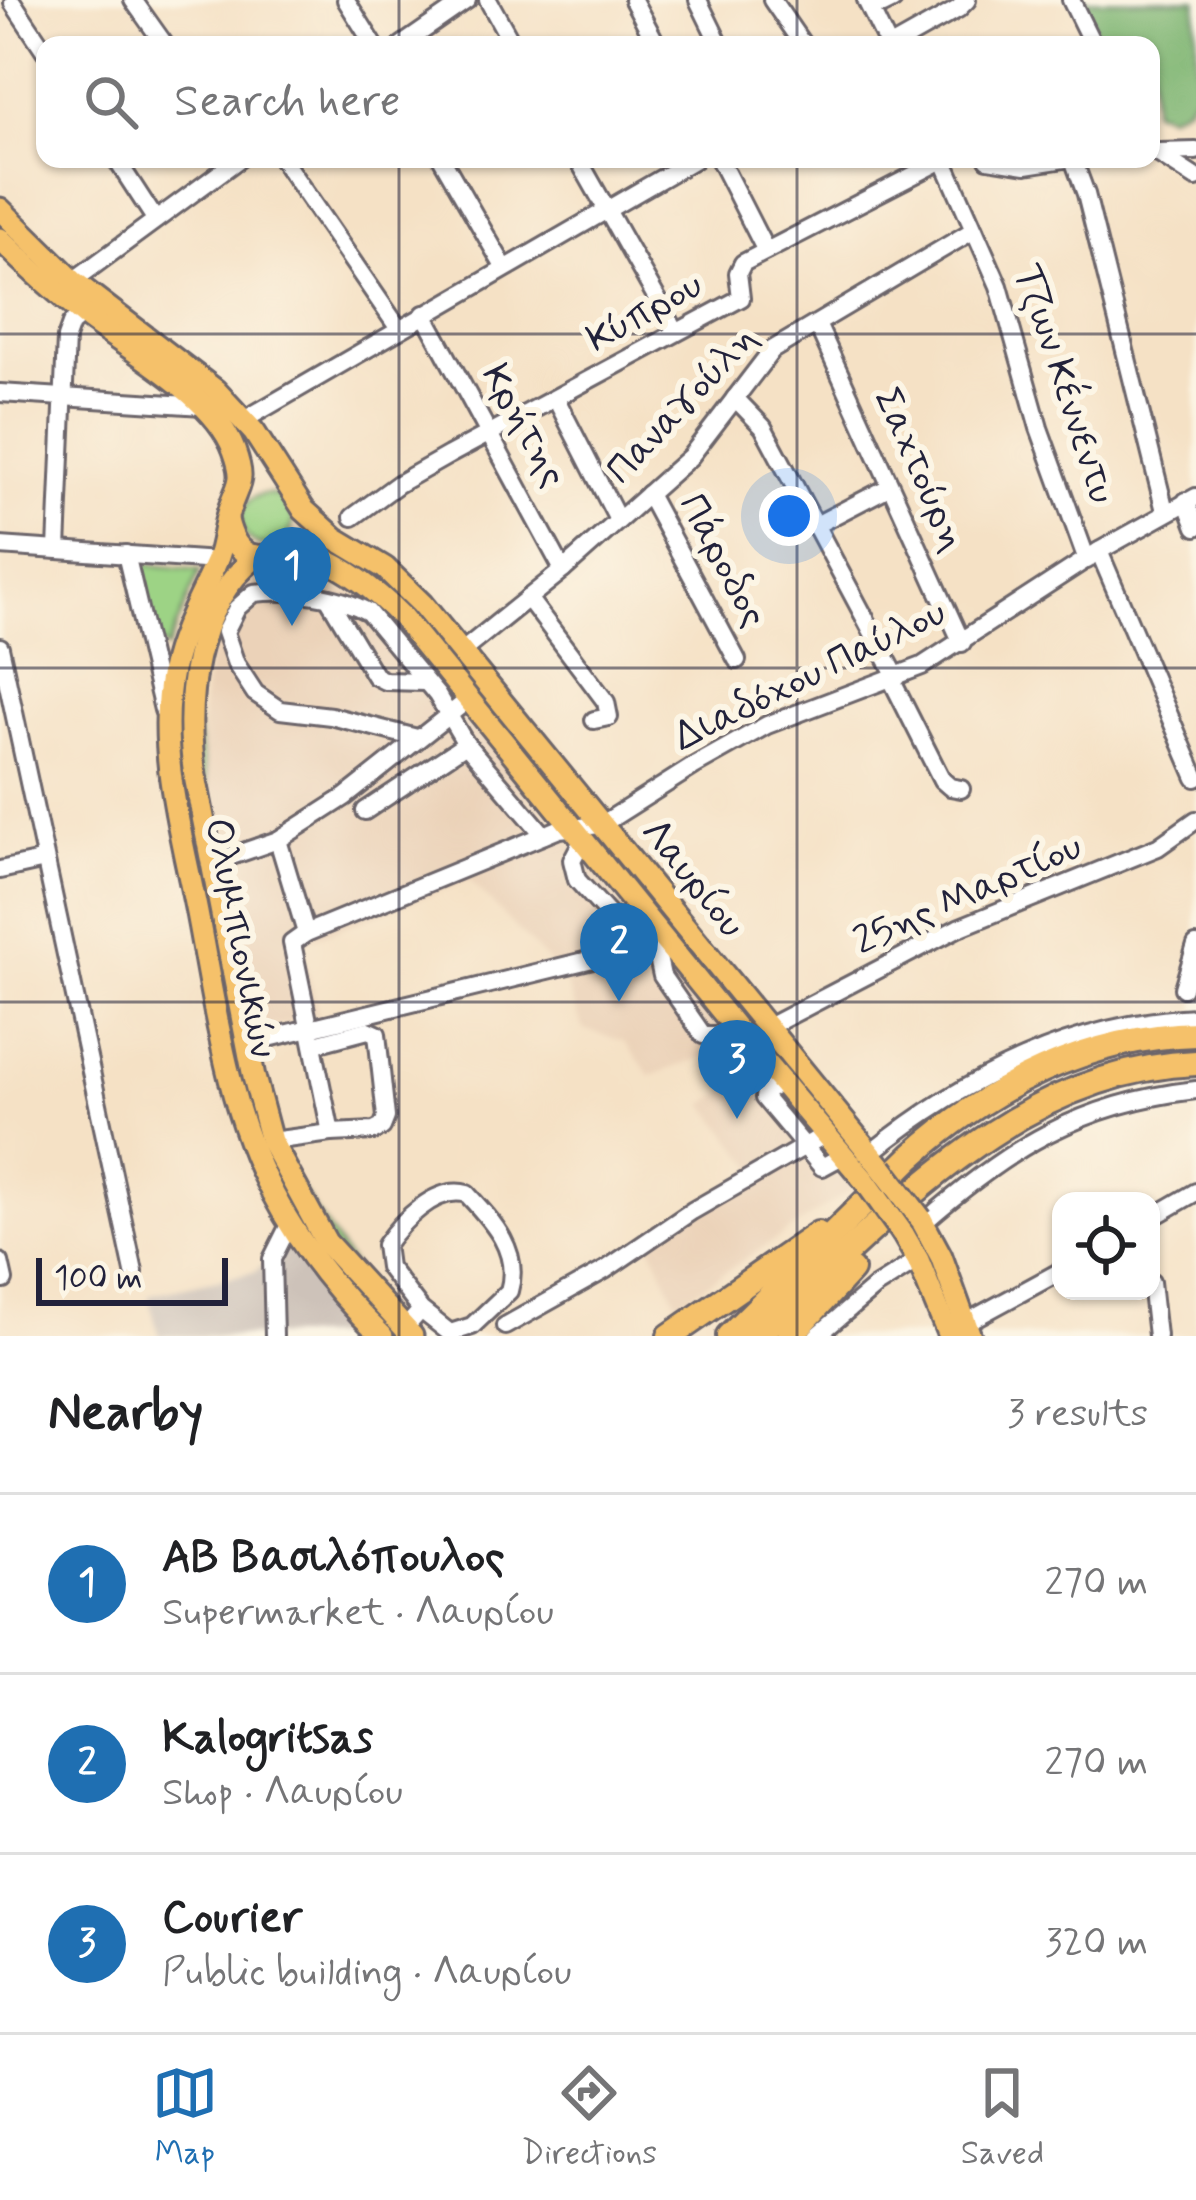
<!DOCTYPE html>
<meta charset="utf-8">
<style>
:root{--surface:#fff;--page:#f6f6f6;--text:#202124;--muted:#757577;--line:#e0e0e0;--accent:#1f6fb2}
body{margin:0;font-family:Mynerve,sans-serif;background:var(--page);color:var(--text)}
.controls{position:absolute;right:36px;bottom:36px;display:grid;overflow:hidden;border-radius:24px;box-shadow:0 3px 9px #0004}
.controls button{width:108px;height:108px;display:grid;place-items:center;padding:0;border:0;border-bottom:3px solid var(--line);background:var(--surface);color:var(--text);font:60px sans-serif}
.scale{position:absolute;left:36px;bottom:30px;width:192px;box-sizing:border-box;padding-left:12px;border:6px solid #22223b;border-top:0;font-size:33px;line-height:42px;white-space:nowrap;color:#22223b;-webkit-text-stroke:9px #fcf5e5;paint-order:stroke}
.you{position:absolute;left:789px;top:516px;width:42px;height:42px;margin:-30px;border:9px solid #fff;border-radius:50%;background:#1a73e8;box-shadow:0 0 0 18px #1a73e833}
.badge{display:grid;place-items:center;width:78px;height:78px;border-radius:50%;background:var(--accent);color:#fff;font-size:39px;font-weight:700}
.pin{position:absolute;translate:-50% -99px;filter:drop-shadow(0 3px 6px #0008)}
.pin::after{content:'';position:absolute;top:63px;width:42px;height:36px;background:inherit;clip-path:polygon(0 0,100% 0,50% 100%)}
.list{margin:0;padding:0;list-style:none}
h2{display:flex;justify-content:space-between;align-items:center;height:156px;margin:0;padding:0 48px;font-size:51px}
h2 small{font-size:39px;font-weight:400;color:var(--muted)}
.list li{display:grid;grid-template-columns:78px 1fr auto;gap:36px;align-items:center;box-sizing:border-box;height:180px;padding:0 48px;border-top:3px solid var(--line)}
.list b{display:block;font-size:45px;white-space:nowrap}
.list p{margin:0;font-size:39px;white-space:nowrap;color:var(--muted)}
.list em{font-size:39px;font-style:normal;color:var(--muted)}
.icon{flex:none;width:66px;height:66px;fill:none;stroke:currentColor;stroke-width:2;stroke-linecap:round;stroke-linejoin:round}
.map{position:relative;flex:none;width:1196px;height:1336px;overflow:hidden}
.search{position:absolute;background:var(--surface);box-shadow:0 3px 9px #0004;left:36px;right:36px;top:36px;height:132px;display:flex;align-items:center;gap:30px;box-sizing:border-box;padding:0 42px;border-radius:24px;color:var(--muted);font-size:45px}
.sheet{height:696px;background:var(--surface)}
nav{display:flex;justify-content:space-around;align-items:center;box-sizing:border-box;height:168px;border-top:3px solid var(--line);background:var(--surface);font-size:33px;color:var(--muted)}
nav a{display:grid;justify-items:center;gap:6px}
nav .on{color:var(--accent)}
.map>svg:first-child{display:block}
.built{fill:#ebd2b8}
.industrial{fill:#cdc2b9}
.green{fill:#9dd385;stroke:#607a60;stroke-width:3}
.forest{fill:#7eb572;stroke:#506c56;stroke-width:3}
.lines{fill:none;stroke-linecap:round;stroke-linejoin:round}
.minor-casing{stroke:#6c656b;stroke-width:22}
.major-casing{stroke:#6c656b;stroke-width:27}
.highway-casing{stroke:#6c656b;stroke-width:30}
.minor{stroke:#fff;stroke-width:16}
.major{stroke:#f5c16b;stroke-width:21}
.highway{stroke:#f5c16b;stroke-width:24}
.major-bridge-casing{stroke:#6c656b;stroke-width:27;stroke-linecap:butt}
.major-bridge{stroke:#f5c16b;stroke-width:21}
.grid{fill:none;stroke:#22223b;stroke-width:3;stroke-opacity:0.55}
.labels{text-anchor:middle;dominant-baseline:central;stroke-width:12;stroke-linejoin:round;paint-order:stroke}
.street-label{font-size:39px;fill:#22223b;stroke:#fcf5e5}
</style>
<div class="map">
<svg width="1196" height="1336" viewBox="0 0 1196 1336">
<rect width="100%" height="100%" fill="#fcf5e5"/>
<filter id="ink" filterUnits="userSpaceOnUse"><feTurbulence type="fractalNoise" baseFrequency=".00833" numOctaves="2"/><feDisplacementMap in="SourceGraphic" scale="24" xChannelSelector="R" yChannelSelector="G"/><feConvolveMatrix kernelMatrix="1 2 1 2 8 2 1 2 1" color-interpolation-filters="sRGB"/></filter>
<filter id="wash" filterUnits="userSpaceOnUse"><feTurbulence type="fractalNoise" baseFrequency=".004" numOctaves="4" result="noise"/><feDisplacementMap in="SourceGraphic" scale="48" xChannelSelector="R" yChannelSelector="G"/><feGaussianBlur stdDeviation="2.7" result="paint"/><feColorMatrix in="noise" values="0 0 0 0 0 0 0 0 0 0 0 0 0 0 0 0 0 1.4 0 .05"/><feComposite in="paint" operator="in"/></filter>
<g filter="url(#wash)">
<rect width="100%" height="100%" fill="#f5e1c5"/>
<!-- built -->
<g class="built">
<polygon points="246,583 301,585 366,596 381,607 736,1045 651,1076 624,1041 583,1029 563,977 469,880 302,943 318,1014 257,1031 203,761 202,705 208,668 224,617"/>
<polygon points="756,1070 855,1188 677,1303 650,1243 758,1172 705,1104"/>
</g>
<!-- industrial -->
<polygon class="industrial" points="291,1241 361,1336 159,1336 148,1295 255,1272"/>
<!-- green -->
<g class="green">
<circle cx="267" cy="520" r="26"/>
<polygon points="143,564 200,570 167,649 155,638 139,567"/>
<path d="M188 670 262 1132 400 1336C374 1310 346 1286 324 1256 242 1148 229 1021 205 893 191 820 173 749 182 674Z"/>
</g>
<!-- forest -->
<polygon class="forest" points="1085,0 1196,0 1196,92 1186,106 1169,115 1152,110 1151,45 1100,45"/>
</g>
<g filter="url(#ink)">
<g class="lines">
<defs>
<g id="minor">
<polyline points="133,0 165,45"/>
<polyline points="346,0 374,45"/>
<polyline points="488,0 513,45"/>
<polyline points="633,0 657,45"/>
<polyline points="698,0 720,45"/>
<polyline points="772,0 803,45"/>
<polyline points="866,0 888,45"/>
<polyline points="1071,0 1093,45"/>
<polyline points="13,3 45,51"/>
<polyline points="883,5 893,0"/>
<polyline points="402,45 467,0"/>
<polyline points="894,45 958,9 967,0"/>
<polyline points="1151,149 1196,178"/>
<polyline points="1159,152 1196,151"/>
<polyline points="116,159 155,219"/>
<polyline points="282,159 399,329"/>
<polyline points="442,159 504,267"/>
<polyline points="578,159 676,332"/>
<polyline points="719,159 766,251"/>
<polyline points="943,159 999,286 1039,428 1087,560"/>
<polyline points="988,159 1026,165 1065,159"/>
<polyline points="1073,159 1086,194 1165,511"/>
<polyline points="73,281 239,159"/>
<polyline points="424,314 563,570"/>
<polyline points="817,324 962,643"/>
<polyline points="0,393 203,406"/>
<polyline points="735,398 763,427 897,678"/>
<polyline points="556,399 618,520"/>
<polyline points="244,420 695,159"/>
<polyline points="648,494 737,660"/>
<polyline points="1186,501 1196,527"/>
<polyline points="353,517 398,484 449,455 741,298 738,273 743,263 943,160"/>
<polyline points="814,526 889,487"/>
<polyline points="0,546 217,561"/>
<polyline points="57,549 66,338 71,324 83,314"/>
<polyline points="1099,551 1196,778"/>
<polyline points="126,554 163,710"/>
<polyline points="528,598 606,702 609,717 594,720"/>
<polyline points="330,601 375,676 385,681 425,682"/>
<polyline points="0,647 134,1272"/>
<polyline points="460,653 563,570 690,457 772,350 974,230"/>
<polyline points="892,681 942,780 950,787 961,789"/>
<path d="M417 738 331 716 280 710 255 693 236 664 225 632 237 608 254 593C289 589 338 595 368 612L437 695 466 744 544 835"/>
<polyline points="365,811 466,744"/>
<polyline points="583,839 572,860 577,880 611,917 632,921 643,914"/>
<polyline points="214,862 278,840 345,797 469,699"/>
<polyline points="0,870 45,860"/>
<polyline points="306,933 559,829 601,825 694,766 767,725 922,666 1099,551 1196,497"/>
<polyline points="662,949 657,953 662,976 703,1035 719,1035 734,1026"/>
<polyline points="1183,988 1196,945"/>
<polyline points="766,1028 958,928 1158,847 1196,820"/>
<polyline points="248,1043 642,947 657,953"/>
<polyline points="315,1044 368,1030 377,1034 386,1117 382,1127 374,1131 331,1133"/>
<polyline points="782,1082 765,1092 764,1098 822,1167 844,1155"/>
<polyline points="271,1141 331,1133 292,943 306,933 278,840"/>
<path d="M871 1153C964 1077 1075 1023 1196 1017"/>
<polyline points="1151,1218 1196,1192"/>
<path d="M923 1223C1008 1148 1081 1103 1196 1090"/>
<polyline points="0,1262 4,1280"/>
<polyline points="1151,1282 1157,1336"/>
<polyline points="505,1326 605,1270 692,1211 826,1134"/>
<path d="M405 1328 421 1310 450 1333 472 1326 509 1291C521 1251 492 1221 467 1194 436 1185 401 1222 385 1245L388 1267 421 1310"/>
<polyline points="956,1328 1061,1271"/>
<polyline points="274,1336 272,1259 290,1223"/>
<polyline points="817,1336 875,1287 918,1260"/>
</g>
<g id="major">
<polyline points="0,209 73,281 215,390 254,432 304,510 335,538 385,568 422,604 882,1168"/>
<path d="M0 239C28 267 57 293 88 318 132 352 214 396 234 450 246 483 238 482 229 510 223 527 224 545 216 562 200 598 180 632 172 671 156 750 182 836 197 913 215 1007 227 1107 272 1192 300 1246 338 1294 382 1336"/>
<path d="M227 520C242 583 280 542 318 557 351 570 378 593 402 617L734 1026 865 1181"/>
<path d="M256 557C193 605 184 704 195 776L254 1077 271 1141 326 1242 412 1336"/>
<polyline points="921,1219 941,1256 970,1336"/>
<polyline points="903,1234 918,1260 949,1336"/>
</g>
<g id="highway">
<polyline points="670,1336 818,1234"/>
<path d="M729 1336 912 1156C991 1085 1088 1037 1196 1034"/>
<path d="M757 1336C884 1222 1013 1070 1196 1063"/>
<polyline points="790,1336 851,1270"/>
</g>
</defs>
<!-- minor casing -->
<use href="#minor" class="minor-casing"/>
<!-- major casing -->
<use href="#major" class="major-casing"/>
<!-- highway casing -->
<use href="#highway" class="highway-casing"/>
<!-- minor -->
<use href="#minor" class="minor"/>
<!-- major -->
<use href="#major" class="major"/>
<!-- highway -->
<use href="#highway" class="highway"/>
<defs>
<g id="major-bridge">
<polyline points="882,1168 921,1219"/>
<polyline points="865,1181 903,1234"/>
</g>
</defs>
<!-- major-bridge casing -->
<use href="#major-bridge" class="major-bridge-casing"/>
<!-- major-bridge -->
<use href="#major-bridge" class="major-bridge"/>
</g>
</g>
<!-- grid -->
<path class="grid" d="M399 0V45M797 0V45M399 159V1336M797 159V1336M0 334H1196M0 668H1196M0 1002H1196"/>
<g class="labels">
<!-- street labels -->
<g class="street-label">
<text transform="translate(645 313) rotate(-29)">Κύπρου</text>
<text transform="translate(1064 384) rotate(72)">Τζων Κέννεντυ</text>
<text transform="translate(683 405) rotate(-47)">Παναγούλη</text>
<text transform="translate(523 426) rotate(61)">Κρήτης</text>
<text transform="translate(919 470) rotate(66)">Σαχτούρη</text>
<text transform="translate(722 561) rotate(62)">Πάροδος</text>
<text transform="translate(810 676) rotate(-26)">Διαδόχου Παύλου</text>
<text transform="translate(692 879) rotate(51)">Λαυρίου</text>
<text transform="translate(968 895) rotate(-24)">25ης Μαρτίου</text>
<text transform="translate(239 938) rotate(79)">Ολυμπιονικών</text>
</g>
</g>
</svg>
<div class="controls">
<button><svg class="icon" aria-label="locate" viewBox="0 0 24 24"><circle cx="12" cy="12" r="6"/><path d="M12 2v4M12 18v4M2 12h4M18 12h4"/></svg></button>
</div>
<div class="scale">100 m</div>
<div class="you"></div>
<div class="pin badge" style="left:292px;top:626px">1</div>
<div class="pin badge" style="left:619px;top:1002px">2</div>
<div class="pin badge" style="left:737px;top:1119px">3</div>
<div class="search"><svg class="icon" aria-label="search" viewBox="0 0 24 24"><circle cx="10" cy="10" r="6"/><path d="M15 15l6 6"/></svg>Search here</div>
</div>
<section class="sheet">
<h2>Nearby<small>3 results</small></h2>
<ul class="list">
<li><span class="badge">1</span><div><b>ΑΒ Βασιλόπουλος</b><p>Supermarket · Λαυρίου</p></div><em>270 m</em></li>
<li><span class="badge">2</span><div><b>Kalogritsas</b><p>Shop · Λαυρίου</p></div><em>270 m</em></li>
<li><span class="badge">3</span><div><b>Courier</b><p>Public building · Λαυρίου</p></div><em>320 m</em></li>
</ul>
</section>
<nav>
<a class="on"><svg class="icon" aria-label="map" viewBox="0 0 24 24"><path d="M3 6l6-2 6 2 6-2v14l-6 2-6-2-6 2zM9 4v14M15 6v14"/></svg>Map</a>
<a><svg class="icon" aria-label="directions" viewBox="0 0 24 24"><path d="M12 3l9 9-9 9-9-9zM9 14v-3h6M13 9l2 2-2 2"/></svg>Directions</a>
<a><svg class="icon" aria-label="saved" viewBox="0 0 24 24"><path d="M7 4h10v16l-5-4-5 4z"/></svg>Saved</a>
</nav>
